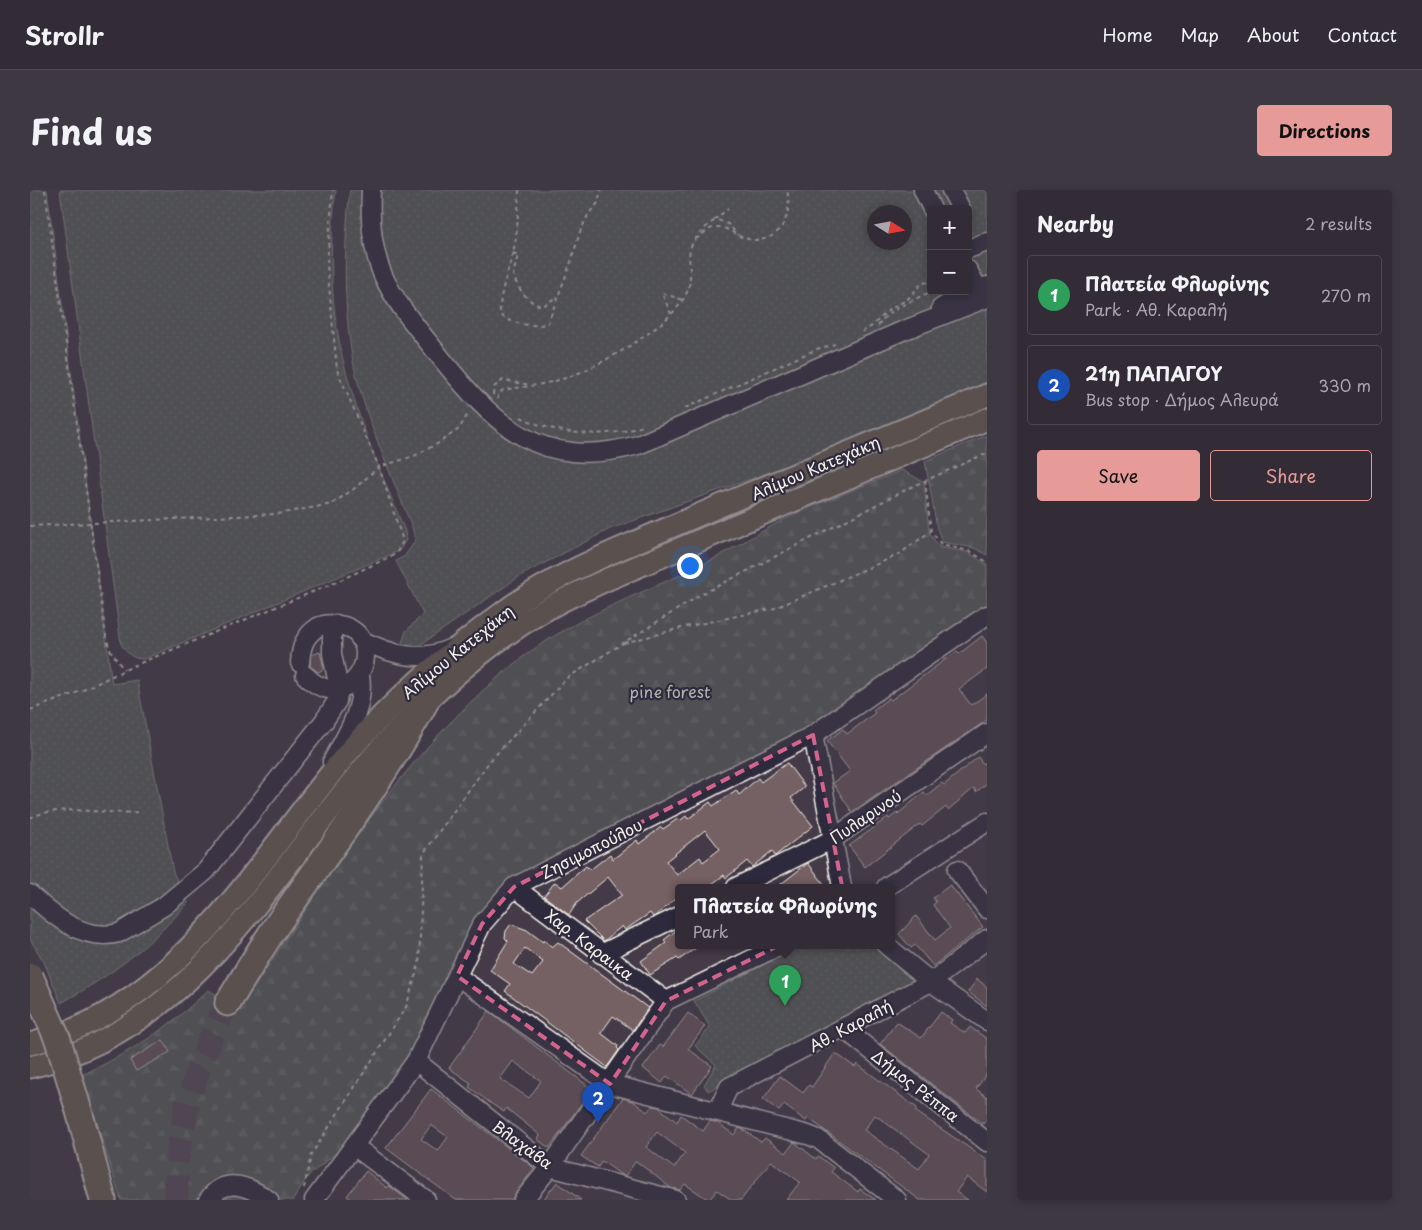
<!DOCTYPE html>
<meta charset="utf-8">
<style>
:root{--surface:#332c36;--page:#3e3842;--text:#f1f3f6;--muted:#a9a7ad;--line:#4e4851;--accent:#e69b98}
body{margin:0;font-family:"Playpen Sans",sans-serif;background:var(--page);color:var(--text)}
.controls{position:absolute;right:15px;top:15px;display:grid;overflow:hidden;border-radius:5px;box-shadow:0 2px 8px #0003}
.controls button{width:45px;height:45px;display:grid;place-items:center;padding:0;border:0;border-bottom:1px solid var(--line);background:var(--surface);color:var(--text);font:25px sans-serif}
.compass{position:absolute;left:837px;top:15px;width:45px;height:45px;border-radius:50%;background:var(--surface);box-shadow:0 2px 8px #0003;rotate:101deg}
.you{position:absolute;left:659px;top:375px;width:18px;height:18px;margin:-12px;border:4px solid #fff;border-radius:50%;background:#1a73e8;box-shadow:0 0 0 8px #1a73e833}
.badge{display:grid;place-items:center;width:32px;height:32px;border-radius:50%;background:var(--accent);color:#fff;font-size:16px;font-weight:700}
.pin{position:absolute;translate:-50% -41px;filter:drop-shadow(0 1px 2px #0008)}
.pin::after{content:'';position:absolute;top:26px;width:18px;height:15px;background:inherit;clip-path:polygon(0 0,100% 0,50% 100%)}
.popup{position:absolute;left:645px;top:694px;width:220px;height:65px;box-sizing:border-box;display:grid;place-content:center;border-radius:5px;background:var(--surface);filter:drop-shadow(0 1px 4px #0005);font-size:16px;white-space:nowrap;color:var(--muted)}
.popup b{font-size:19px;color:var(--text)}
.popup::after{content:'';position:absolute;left:50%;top:100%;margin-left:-10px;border:10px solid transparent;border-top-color:var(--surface)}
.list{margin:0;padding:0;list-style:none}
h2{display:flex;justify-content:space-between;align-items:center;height:65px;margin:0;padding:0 20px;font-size:21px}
h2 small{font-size:16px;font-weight:400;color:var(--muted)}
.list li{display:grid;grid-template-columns:32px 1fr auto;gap:15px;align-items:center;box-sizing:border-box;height:80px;margin:0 10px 10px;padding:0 10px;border:1px solid var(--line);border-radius:5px}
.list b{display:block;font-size:19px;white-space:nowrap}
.list p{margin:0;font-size:16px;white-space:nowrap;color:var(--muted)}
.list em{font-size:16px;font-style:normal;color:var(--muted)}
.actions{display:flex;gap:10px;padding:15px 20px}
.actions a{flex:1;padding:11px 0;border:1px solid var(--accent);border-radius:5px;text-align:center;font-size:18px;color:var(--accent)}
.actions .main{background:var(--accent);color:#111}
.map{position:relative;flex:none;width:957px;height:1010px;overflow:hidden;border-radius:5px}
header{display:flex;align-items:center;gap:30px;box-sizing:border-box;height:70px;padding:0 25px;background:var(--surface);border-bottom:1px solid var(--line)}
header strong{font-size:24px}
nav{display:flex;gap:28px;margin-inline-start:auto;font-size:18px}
.intro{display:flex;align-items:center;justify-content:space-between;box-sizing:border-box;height:120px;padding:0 30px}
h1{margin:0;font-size:35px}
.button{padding:12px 22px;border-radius:5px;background:var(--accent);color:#111;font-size:18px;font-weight:700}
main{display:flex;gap:30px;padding:0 30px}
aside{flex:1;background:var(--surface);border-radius:5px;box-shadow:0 2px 8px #0003}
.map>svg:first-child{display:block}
.green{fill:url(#green-dots);stroke:#a9aea5;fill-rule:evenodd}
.forest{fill:url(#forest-firs);stroke:#a9aea5}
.building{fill:#756063;stroke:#f4f1e8;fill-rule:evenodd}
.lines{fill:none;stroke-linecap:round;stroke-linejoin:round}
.highway-tunnel{stroke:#5e5560;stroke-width:25;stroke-dasharray:25 12;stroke-linecap:butt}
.minor-casing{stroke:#f4f1e8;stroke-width:21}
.major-casing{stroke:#f4f1e8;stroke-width:25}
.highway-casing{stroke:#f4f1e8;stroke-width:29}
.path{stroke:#f4f1e8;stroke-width:2;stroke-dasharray:4 4;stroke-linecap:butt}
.minor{stroke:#2f2a3d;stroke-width:18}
.major{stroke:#756a55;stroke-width:21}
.highway{stroke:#756a55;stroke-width:25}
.highway-bridge-casing{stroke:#f4f1e8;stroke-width:29;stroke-linecap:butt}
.highway-bridge{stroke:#756a55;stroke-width:25}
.marked{fill:none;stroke:#d4648c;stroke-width:4;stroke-dasharray:10 6;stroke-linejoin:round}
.labels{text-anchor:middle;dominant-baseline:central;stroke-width:4.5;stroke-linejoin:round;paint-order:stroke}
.street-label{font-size:16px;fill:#f4f1e8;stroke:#2f2a3d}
.park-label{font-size:16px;fill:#b0b5ac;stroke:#2f2a3d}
</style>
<header>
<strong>Strollr</strong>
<nav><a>Home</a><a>Map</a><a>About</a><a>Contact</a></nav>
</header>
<div class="intro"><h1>Find us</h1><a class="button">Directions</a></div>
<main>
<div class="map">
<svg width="957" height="1010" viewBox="0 0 957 1010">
<defs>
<pattern id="green-dots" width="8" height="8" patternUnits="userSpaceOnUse" patternTransform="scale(1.25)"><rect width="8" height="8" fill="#5e6c62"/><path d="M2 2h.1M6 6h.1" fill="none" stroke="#768178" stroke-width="1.8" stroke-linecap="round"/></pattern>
<pattern id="forest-firs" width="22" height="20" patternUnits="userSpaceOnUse" patternTransform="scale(1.25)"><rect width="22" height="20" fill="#5e6c62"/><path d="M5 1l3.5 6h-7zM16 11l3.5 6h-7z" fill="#768178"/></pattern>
</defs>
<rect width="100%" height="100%" fill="#443a48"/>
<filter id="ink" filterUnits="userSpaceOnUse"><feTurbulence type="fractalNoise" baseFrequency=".02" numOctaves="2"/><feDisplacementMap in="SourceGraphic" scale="10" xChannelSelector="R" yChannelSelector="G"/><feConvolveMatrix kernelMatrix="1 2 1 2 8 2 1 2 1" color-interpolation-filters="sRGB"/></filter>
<g filter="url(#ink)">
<!-- green -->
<g class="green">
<path d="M0 0H17L82 494 107 490 143 682 158 713C117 758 85 783 31 813L14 772 0 749Z"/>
<path d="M30 0H306C297 66 301 135 321 199 335 248 356 294 375 341L376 350 369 361 114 469C102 469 98 464 91 454Z"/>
<path d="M320 0H333C327 70 348 86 385 141 442 226 496 298 610 262L584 253 547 255 509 246 464 219 382 118 359 83 350 44 349 0H957V192L774 270 580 339 490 386 389 456 376 458 372 453 376 441 393 424 366 371 375 366 385 351 383 340C361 282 331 222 321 160 313 108 314 51 320 0ZM901 19H938V101H901ZM844 22H874V52H844Z"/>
<polygon points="772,755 846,755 883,782 887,788 885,794 678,901 674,895 686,875 665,856 680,837 664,811"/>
</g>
<!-- forest -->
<g class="forest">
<polygon points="957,245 957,365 944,358 912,352 907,338 895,271"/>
<path d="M872 280 894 292 899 342 909 357 938 362 957 375V424L782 545 745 554 686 594 502 688 453 734 427 786 398 825 381 866 335 940 278 986 263 1010H91L52 885C99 863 141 837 178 800L211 817C291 698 367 570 480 477 535 432 602 407 666 378 695 364 722 346 751 331 790 312 832 297 872 280Z"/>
</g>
<!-- building -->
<g class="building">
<polygon points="952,446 957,453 957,479 929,499 941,515 957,504 957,530 822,622 803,593 820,581 797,551 813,539 817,544 845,523 843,520 859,508 861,510 905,477 927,461 929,464"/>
<polygon points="290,462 294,479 288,482 280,476 281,465"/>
<polygon points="948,567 953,574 957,571 957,593 946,602 944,598 918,620 916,617 892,636 890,634 835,677 819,656 858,627 859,629 867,623 868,624 894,602 897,605 912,593 914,595"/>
<path d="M757 573 775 597 761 608 783 636 745 666 742 661 722 677 717 671 696 688 694 685 678 697H649V706L625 726 623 727 620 723 595 740 592 736 574 751 554 731 592 705 578 687 547 713 539 725 514 706 525 692 532 697 556 676 560 680 580 664 583 669 607 650 609 654 631 637 633 639 649 628 651 630 656 626 658 629 680 612 683 616 706 600 709 605 728 588 731 592ZM675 640 690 659 673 672 670 667 647 685 636 671Z"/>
<polygon points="778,673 794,694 790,697 747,697"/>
<polygon points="920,695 953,737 903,776 885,755 881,758 869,744 886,726 905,750 920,738 903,715 906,712 903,708"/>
<path d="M481 734 497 740 513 752 514 750 522 757 528 752 618 818 603 840 583 826 571 843 588 856 587 858 589 860 577 877 475 801 480 794 460 780 478 751 475 748 476 741ZM495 758 513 772 502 786 484 774Z"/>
<polygon points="649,738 649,755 670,755 649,770 647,768 620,785 611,771 636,753 634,750"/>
<polygon points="947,789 957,797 957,816 938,802"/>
<path d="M459 821 562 899 519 958 507 949 510 945 476 918 474 922 463 915 439 897 441 893 419 878ZM483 871 511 891 499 908 470 889Z"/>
<polygon points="911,822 922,830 920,833 935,843 940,837 957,849 957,883 946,899 957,907 957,929 953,934 850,854 867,832 891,848"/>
<polygon points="658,823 675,836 658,859 682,876 662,904 637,886 632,893 613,878 630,855 633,857"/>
<polygon points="133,850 140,862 106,881 100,870"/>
<path d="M805 863 825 877 827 874 887 918 885 921 957 970V1002L937 987 926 1002 938 1010H890L778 928 776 931 754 915 749 921 733 909 750 886 773 903 779 895 782 897ZM845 925 899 964 889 979 834 940Z"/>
<path d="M401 899 504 978 481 1010H426L356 958ZM401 935 418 947 408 961 391 949Z"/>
<path d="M593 908 604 912 617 922 622 916 628 917 647 932 651 925 673 941 680 931 688 933 704 945 709 938 714 940 731 952 735 948 756 963 764 952 786 969 788 966 804 978 801 982 828 1002 830 999 846 1010H756L770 992 741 971 711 1010H702L687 1000 679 1010 655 994 650 1000 641 998 606 971 595 986 590 984 572 971 568 977 551 966ZM627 942 655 963 644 978 616 957Z"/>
<polygon points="336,981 357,998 359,996 378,1010 322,1010 317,1006"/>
<polygon points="527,992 551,1010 513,1010"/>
</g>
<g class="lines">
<!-- highway-tunnel -->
<path class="highway-tunnel" d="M146 1010C145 939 165 875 198 813"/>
<defs>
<g id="minor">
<path d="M341 0C337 80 360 104 407 163 464 235 510 282 608 255L872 141 957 108"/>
<polyline points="893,0 902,19"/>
<polyline points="921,0 931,19"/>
<polyline points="938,59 957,52"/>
<polyline points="938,80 948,98 947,110"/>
<polyline points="911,118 933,105 957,96"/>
<path d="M331 450C362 465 390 473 422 458"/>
<path d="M270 473C271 457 274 446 288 437 296 433 306 434 314 436 362 453 319 531 275 485"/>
<polyline points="783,545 812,697"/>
<path d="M302 572C317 543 335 519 330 485"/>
<polyline points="927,680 957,719"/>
<polyline points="484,697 636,811"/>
<polyline points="706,697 801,650 957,543"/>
<polyline points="856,697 957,632"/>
<path d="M0 704C24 727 54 752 89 743L134 716 176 681 294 531 307 511 309 499 302 464V444L306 434"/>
<polyline points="856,755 901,792 957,831"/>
<polyline points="571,764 649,726"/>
<polyline points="427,786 580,894 778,945 788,949 867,1010"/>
<polyline points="814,839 957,952"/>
<polyline points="386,871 520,977 646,1010"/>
<polyline points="688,920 699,897 901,792 957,749"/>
<polyline points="324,956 396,1010"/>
<path d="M178 1010C195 986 219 996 239 1010"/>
<polyline points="284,1010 386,871 452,734 484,697 783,545 957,425"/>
<polyline points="493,1010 520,977 636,811 751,755"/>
</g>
<g id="major">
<path d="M0 854C150 818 228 668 321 559 367 506 419 462 475 421 528 382 591 359 650 333 752 289 855 248 957 205"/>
<path d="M0 877C171 838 246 673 355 553 402 503 462 449 522 416 540 406 559 398 578 389L957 229"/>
</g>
<g id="highway">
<path d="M198 813C215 785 232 756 251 729 301 658 354 588 396 511"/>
<polyline points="49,921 73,1010"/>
</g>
</defs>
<!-- minor casing -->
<use href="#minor" class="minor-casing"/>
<!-- major casing -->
<use href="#major" class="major-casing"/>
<!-- highway casing -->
<use href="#highway" class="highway-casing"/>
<!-- path -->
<g class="path">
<polyline points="15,0 76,447 80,460 94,480"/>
<path d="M489 0C488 21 488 42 483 63 478 84 469 102 470 124 478 134 507 138 518 133L541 72 550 42 559 23 568 13 571 0"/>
<polyline points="684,30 698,19"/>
<path d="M666 49C672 45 679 38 686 37 696 36 705 45 714 48 747 58 764 28 757 0"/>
<path d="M483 63 488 65 483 85C488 99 499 114 513 116L526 107"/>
<polyline points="641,124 632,103 653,110"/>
<path d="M848 136C859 118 884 111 901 101"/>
<polyline points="832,142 842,136 859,120 878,109 892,93 901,92"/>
<polyline points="463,205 464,197 473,190 500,195"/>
<path d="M468 209V204L473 200C492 197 511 195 529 190 562 181 624 145 646 119 651 113 657 105 659 96 664 70 650 63 673 40 677 36 681 31 688 30L698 34 708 45"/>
<polyline points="655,218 787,159 805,154"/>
<path d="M491 227C526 245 575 249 613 236"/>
<polyline points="895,290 901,341 911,354 939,361 957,372"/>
<polyline points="0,336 247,324 302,314 325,298 349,277 384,266 407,254 429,239 439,222"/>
<polyline points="594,453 655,437 745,418 868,365 901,341"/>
<polyline points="0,520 51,501 103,476 304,393 366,364 373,351 349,277 307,180 297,74 303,0"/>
<path d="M0 628C31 613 72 625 107 622"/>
<polyline points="274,998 281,965 376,817 389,774 393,664 459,572 537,488 672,404 881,297 957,263"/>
</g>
<!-- minor -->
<use href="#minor" class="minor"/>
<!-- major -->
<use href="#major" class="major"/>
<!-- highway -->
<use href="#highway" class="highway"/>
<defs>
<polyline id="highway-bridge" points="0,786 28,850 49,921"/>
</defs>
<!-- highway-bridge casing -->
<use href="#highway-bridge" class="highway-bridge-casing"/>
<!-- highway-bridge -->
<use href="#highway-bridge" class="highway-bridge"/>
</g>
</g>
<!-- marked area -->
<path d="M0 0H957V1010H0ZM783 545 817 722 636 811 580 894 427 786 452 734 484 697Z" fill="#443a48" fill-opacity=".55" fill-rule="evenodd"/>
<path class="marked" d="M783 545 817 722 636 811 580 894 427 786 452 734 484 697Z"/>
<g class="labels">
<!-- street labels -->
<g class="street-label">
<text transform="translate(785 277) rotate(-23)">Αλίμου Κατεχάκη</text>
<text transform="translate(427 461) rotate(-39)">Αλίμου Κατεχάκη</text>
<text transform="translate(835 626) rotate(-34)">Πυλαρινού</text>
<text transform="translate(561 658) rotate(-27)">Ζησιμοπούλου</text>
<text transform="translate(560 754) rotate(37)">Χαρ. Καραικα</text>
<text transform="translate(820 835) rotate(-28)">Αθ. Καραλή</text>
<text transform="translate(886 895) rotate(38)">Δήμος Ρέππα</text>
<text transform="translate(493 954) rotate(36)">Βλαχάβα</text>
</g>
<!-- park labels -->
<g class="park-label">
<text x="640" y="501">pine forest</text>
</g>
</g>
</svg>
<div class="controls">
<button>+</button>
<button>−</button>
</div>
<svg class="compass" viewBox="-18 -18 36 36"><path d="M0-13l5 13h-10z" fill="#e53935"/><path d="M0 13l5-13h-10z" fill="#a9a7ad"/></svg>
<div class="you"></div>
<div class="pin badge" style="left:755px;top:816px;background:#2e9e5b">1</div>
<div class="popup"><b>Πλατεία Φλωρίνης</b>Park</div>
<div class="pin badge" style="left:568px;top:933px;background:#1a4fb4">2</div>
</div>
<aside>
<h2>Nearby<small>2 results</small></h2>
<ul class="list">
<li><span class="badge" style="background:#2e9e5b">1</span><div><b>Πλατεία Φλωρίνης</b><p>Park · Αθ. Καραλή</p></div><em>270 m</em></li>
<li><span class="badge" style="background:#1a4fb4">2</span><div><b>21η ΠΑΠΑΓΟΥ</b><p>Bus stop · Δήμος Αλευρά</p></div><em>330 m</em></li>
</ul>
<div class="actions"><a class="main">Save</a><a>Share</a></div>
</aside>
</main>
